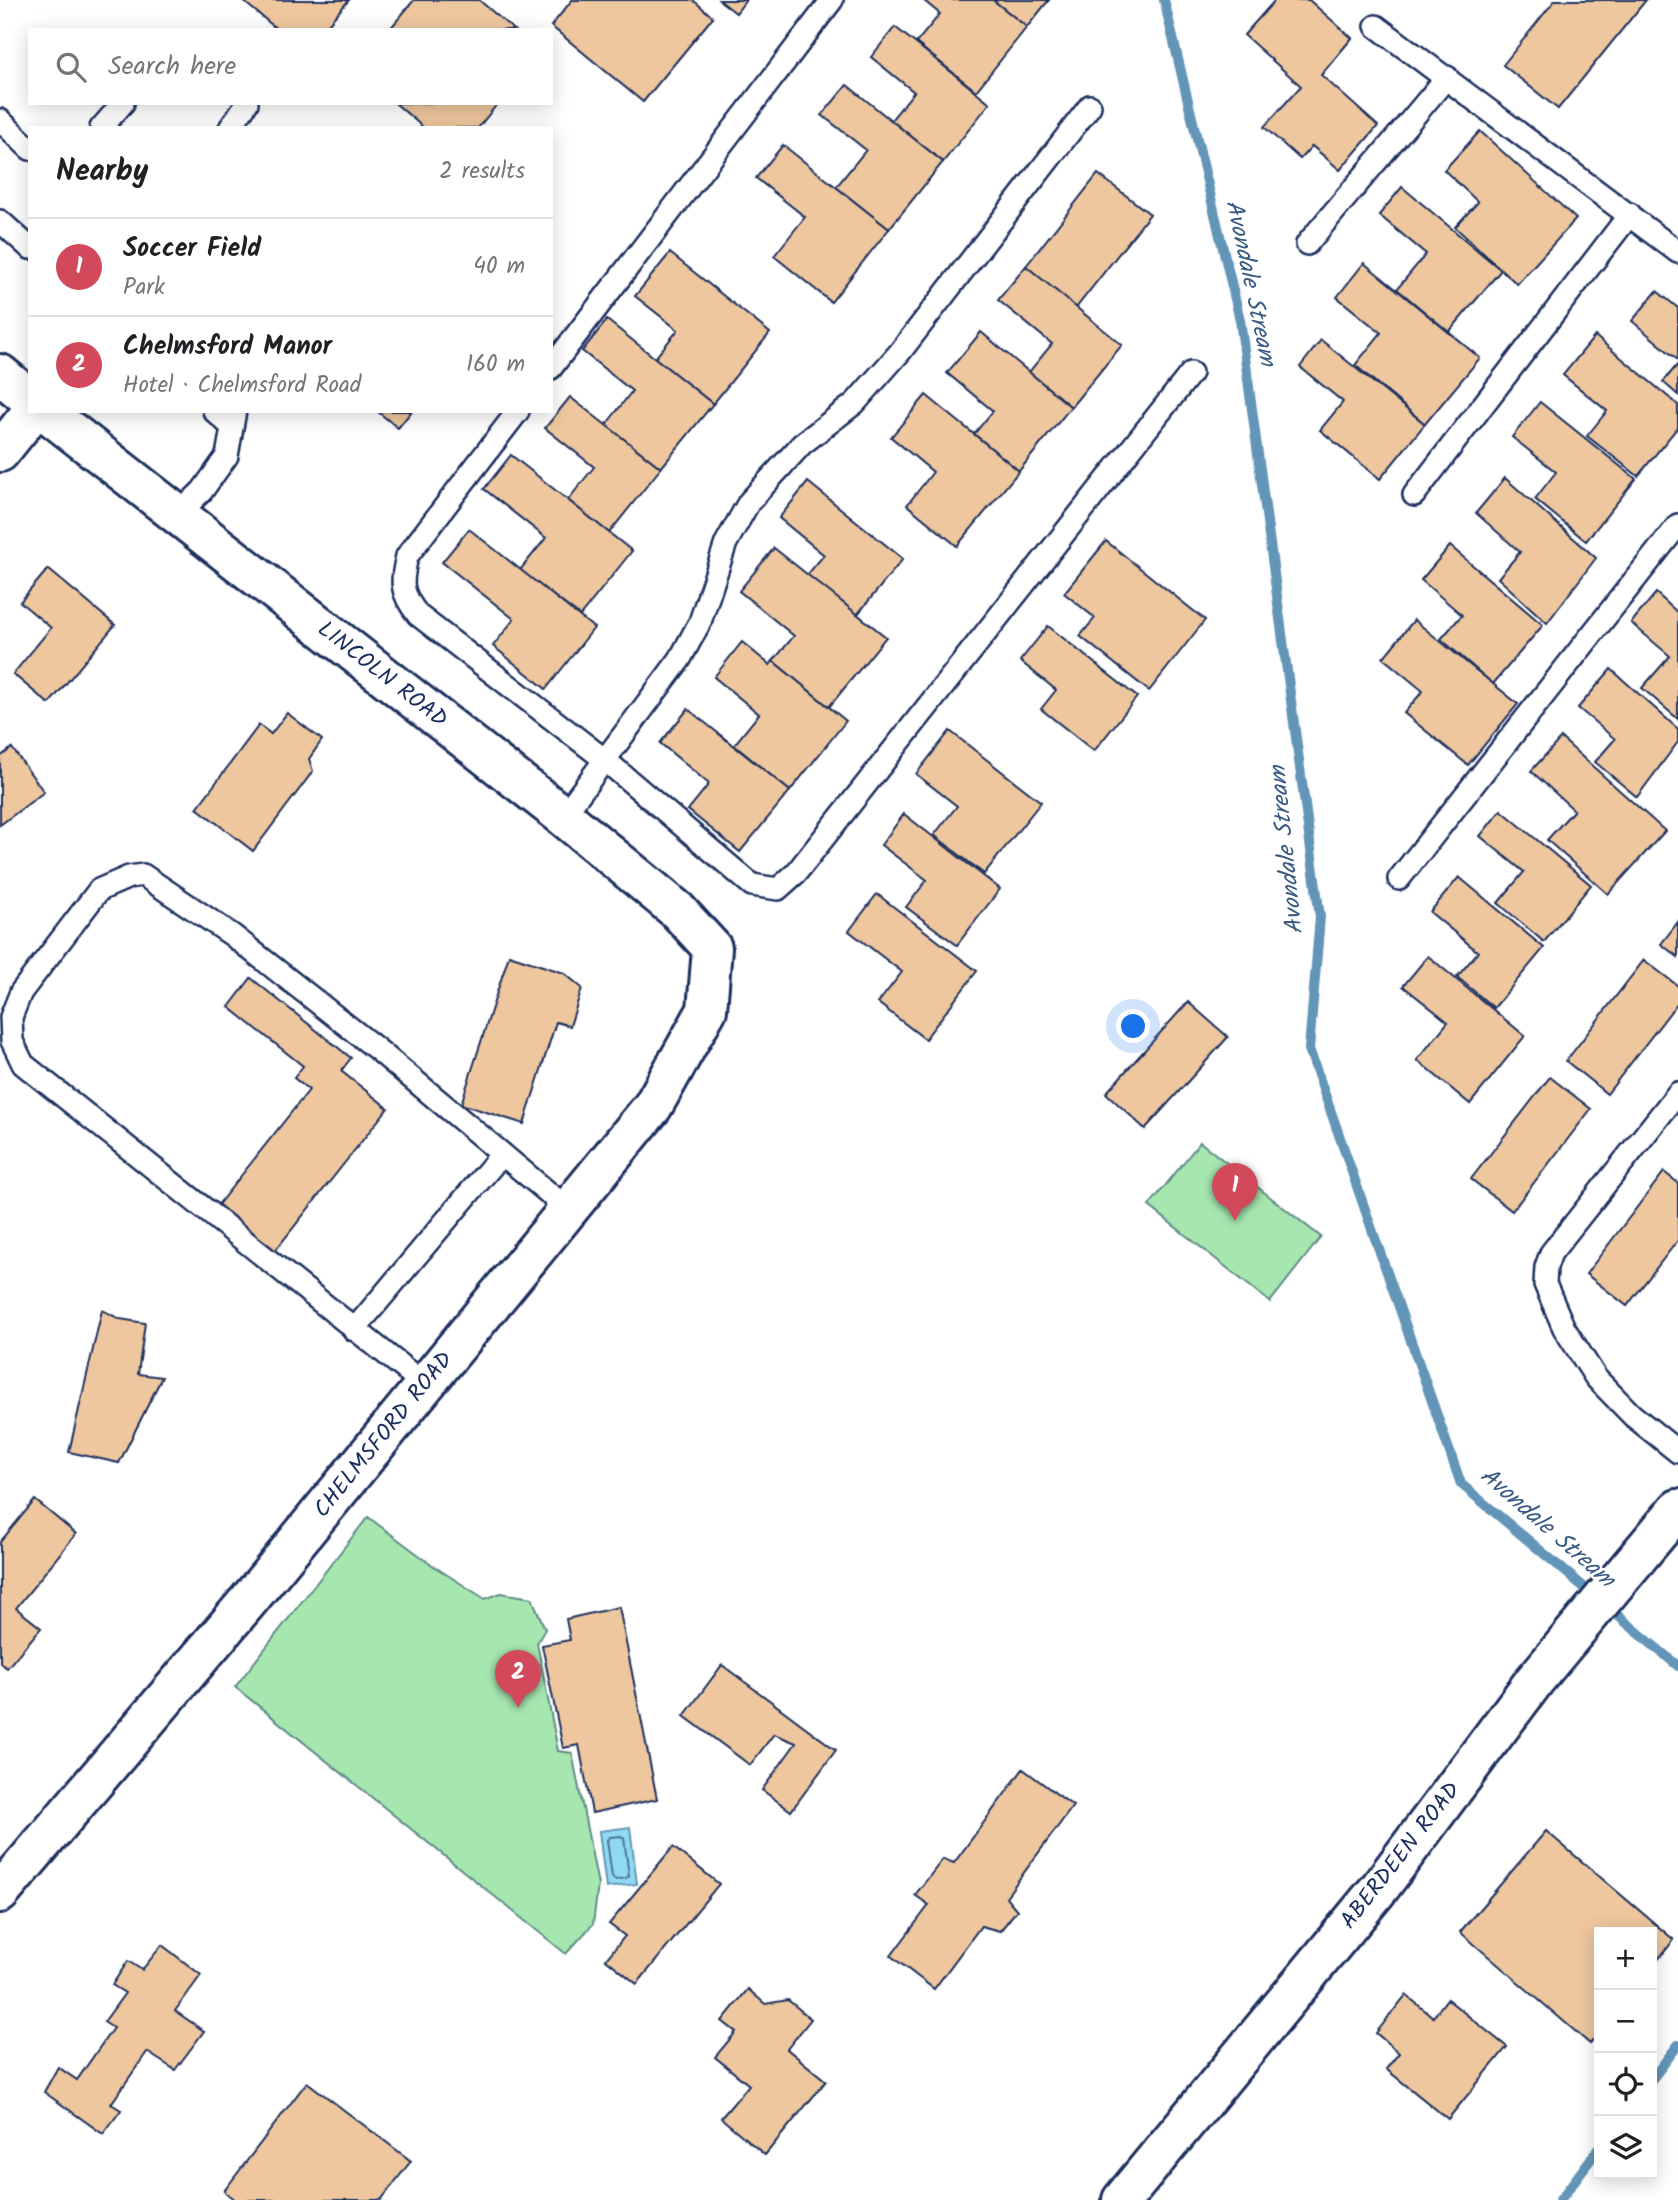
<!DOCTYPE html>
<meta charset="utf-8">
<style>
:root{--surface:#fff;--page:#f6f6f6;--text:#202124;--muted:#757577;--line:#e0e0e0;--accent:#d1495b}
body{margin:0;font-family:Kalam,sans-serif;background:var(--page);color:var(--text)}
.controls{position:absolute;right:21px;bottom:21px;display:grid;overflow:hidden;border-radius:0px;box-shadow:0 4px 18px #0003}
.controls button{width:63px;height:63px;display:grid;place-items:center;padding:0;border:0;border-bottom:2px solid var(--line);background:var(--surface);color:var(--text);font:35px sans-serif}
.you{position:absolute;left:1134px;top:1027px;width:24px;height:24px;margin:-18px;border:5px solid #fff;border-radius:50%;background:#1a73e8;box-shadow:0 0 0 10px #1a73e833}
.badge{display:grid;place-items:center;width:46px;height:46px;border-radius:50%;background:var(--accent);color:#fff;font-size:23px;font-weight:700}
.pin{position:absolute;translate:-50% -58px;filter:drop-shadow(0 2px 4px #0008)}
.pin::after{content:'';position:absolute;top:37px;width:24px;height:21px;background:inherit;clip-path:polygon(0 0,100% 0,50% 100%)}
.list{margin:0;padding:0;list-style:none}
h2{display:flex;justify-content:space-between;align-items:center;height:91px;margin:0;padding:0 28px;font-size:30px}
h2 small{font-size:23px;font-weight:400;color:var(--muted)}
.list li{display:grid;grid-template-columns:46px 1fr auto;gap:21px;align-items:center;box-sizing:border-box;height:98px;padding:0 28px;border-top:2px solid var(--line)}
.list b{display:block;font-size:26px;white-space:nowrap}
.list p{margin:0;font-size:23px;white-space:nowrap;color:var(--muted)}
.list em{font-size:23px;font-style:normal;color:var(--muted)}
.icon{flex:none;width:38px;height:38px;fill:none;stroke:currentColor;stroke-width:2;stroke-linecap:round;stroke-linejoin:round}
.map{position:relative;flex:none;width:1678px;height:2200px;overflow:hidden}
.search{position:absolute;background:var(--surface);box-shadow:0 4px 18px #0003;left:28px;top:28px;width:525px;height:77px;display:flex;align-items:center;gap:18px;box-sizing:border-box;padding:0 24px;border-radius:0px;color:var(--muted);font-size:26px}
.panel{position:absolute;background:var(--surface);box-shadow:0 4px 18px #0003;left:28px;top:126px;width:525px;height:287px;border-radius:0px}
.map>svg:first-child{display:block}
.green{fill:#a6e7b0;stroke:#608b87;stroke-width:2}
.water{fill:#91d9f3;stroke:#6295b7;stroke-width:2}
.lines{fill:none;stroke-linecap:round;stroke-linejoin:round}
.shore{stroke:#4a739a;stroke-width:2}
.stream{stroke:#6295b7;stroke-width:10}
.building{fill:#eec79e;stroke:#1b2f5e;stroke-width:2}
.lane-casing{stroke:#1b2f5e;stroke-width:26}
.street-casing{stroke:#1b2f5e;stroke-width:44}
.lane{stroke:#fff;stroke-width:21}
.street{stroke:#fff;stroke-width:38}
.labels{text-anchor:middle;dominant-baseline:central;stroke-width:5;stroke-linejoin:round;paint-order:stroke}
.street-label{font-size:23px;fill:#1b2f5e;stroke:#fff}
.water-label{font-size:24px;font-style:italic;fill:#385a83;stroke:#fff}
</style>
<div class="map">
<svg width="1678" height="2200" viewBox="0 0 1678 2200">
<rect width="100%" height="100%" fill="#fff"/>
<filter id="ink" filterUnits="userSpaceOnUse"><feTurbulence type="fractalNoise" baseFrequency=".0143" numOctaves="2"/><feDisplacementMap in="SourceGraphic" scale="14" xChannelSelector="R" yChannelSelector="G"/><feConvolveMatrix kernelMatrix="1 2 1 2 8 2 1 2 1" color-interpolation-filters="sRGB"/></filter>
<g filter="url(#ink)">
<!-- green -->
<g class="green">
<polygon points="1200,1142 1321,1237 1270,1302 1149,1206"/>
<polygon points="368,1517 435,1567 485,1599 501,1593 532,1598 545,1629 537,1643 558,1751 572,1753 598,1885 593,1924 566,1954 235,1687"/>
</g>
<!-- water -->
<polygon class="water" points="630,1827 637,1884 606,1888 599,1831"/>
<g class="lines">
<!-- shore -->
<polygon class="shore" points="621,1836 624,1838 629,1876 626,1878 615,1880 612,1877 607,1840 610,1837"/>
<!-- stream -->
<g class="stream">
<polyline points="1164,0 1240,320 1320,917 1309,1049 1461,1484 1678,1666"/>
<polyline points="1652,2079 1678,2045"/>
<polyline points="1560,2200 1599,2148"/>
</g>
</g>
<!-- building -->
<g class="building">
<polygon points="242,0 349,0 323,30 278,30"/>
<polygon points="414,0 479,0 514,30 389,30"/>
<polygon points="572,0 693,0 713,17 643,102 551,26"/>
<polygon points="719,0 746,0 736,13"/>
<polygon points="923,0 993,0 1027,27 976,91 916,43 940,14"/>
<polygon points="993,0 1049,0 1027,27"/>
<polygon points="1275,0 1309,0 1352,38 1321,75 1378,126 1340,170 1312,146 1300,159 1264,127 1301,86 1244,35"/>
<polygon points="1555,0 1646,0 1558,109 1503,65"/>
<polygon points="895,27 990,103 943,162 891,120 914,92 871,57"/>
<polygon points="847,85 943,162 889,229 836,187 866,150 822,115"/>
<polygon points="395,103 498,103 478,128 424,128"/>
<polygon points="1480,131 1576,219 1517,284 1455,227 1478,202 1444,170"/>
<polygon points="783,145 889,229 831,302 774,256 805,217 756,178"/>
<polygon points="1098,174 1150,214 1076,308 1026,266"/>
<polygon points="1402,187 1501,270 1449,332 1397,289 1426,254 1379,215"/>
<polygon points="670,253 770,333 713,404 655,358 678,330 635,296"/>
<polygon points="1364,263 1480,358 1425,424 1355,365 1381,333 1337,297"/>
<polygon points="1026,266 1122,345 1071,407 1029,372 1052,344 998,300"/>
<polygon points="1657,291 1678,308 1678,360 1632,321"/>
<polygon points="607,320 713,404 661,468 606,425 632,391 582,351"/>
<polygon points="981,332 1071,407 1019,471 974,434 993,411 947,373"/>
<polygon points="1595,336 1678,405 1678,427 1638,476 1587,436 1607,411 1563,375"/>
<polygon points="1321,340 1425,424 1380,479 1320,430 1343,402 1300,367"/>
<polygon points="1678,364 1678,395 1663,382"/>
<polygon points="926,395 1019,471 957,546 907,505 933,472 891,437"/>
<polygon points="570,397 661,468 609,533 568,500 594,467 545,428"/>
<polygon points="1540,402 1636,479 1586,541 1535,499 1556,472 1512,437"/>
<polygon points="377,411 412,411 398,428"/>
<polygon points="511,455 632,551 580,616 520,570 546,538 484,489"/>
<polygon points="1505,478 1596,558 1547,623 1498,578 1520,552 1476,513"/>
<polygon points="808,482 903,559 857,615 807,575 824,555 779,518"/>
<polygon points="469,529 594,628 546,689 493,646 514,619 442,562"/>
<polygon points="1106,541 1205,620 1149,691 1080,636 1095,618 1064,593"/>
<polygon points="1450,546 1543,625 1493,684 1441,639 1462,615 1421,580"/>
<polygon points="774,548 886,637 829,707 773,661 794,636 739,591"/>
<polygon points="48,569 115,625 49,704 13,674 51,628 20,602"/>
<polygon points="1656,593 1678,613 1678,719 1642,688 1670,656 1631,623"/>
<polygon points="1414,620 1518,704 1468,765 1404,713 1423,691 1383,658"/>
<polygon points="1048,626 1137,697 1094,751 1041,709 1056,690 1020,661"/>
<polygon points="742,642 770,665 773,661 846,721 790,791 734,745 759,714 714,677"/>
<polygon points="1611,669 1678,729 1678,742 1637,797 1595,762 1615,739 1578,708"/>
<polygon points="688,709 790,791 740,852 688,810 709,784 660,743"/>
<polygon points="287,713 322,740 309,759 313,771 253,851 197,808 259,725 271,734"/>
<polygon points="950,731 1041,802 984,874 934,835 957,806 916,774"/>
<polygon points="1561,738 1665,831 1608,894 1547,840 1574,810 1531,771"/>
<polygon points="12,748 44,792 0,825 0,757"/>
<polygon points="1501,810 1591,885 1544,942 1498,903 1524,872 1480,836"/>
<polygon points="904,814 1000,889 957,945 906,907 927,880 881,845"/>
<polygon points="1459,877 1544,948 1494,1008 1457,977 1478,952 1430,912"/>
<polygon points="877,894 977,971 925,1039 878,1003 902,972 849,931"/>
<polygon points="1678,922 1678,957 1661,944"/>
<polygon points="509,955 564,973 582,988 570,1026 556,1022 524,1124 461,1104"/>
<polygon points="1428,956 1525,1036 1470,1104 1417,1060 1448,1022 1403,986"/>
<polygon points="1644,960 1678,986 1678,1002 1607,1094 1566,1061"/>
<polygon points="251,978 351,1058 341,1071 388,1108 274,1252 217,1206 309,1090 294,1078 303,1066 229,1007"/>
<polygon points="1188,1002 1228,1037 1145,1129 1106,1093"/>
<polygon points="1550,1077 1591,1109 1512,1211 1471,1179"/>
<polygon points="1664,1172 1678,1183 1678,1240 1627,1306 1586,1274"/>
<polygon points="102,1310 120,1319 145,1323 138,1374 162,1377 119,1463 69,1452"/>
<polygon points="35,1500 76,1534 16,1608 41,1628 7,1668 0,1663 0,1542"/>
<polygon points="619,1607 657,1799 592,1813 579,1745 563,1748 542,1645 570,1640 566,1619"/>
<polygon points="722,1665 836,1750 791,1811 762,1790 796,1743 774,1734 750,1765 684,1716"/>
<polygon points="1023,1769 1073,1806 1006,1897 1017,1910 1000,1931 981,1926 934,1989 891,1956 929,1905 915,1895 943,1859 954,1863"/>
<polygon points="1546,1831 1674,1940 1652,1967 1652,1932 1599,1932 1599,2033 1590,2044 1460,1932"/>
<polygon points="673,1847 719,1884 637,1984 606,1959 625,1936 609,1924"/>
<polygon points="162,1945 201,1975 175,2011 204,2031 175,2070 147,2052 111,2104 121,2110 103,2134 44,2092 58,2067 77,2080 113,2028 104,2022 125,1993 112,1985 128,1961 142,1970"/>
<polygon points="748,1989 765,2004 788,2000 811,2019 787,2049 826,2081 765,2155 721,2118 749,2085 715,2057 736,2032 722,2021"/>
<polygon points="1406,1995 1433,2017 1447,1999 1507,2047 1448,2119 1386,2069 1399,2053 1376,2033"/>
<polygon points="307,2082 411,2161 381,2200 235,2200 224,2191"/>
</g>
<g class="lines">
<defs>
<g id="lane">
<polyline points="1376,26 1678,252"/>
<polyline points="0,120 30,149"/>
<polyline points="101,128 123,103"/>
<polyline points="230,128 247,103"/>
<polyline points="0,221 30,248"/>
<polyline points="1307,244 1447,77"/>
<polyline points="551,368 832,0"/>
<polyline points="214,411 232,427"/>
<path d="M518 411 407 556C401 583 400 592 418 615L605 760 752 885 778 889 796 873 1191 373"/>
<polyline points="1414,495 1630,214"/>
<polyline points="177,515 202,491 227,456 235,411"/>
<polyline points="563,816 680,659 700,622 726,543 749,502 802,444 855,403 900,352 1090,106"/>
<polyline points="1399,879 1678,525"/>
<polyline points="1678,1093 1551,1253 1546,1267 1545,1284 1564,1328 1596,1378 1632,1415 1678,1452"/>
<polyline points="354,1330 502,1154"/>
<polyline points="425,1385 23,1064 12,1041 11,1017 21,992 99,890 129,877 143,875 232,935 378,1050 569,1210"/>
</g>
<g id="street">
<polyline points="0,374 30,399"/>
<polyline points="0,452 33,411"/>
<polyline points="0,1893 249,1600 653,1106 707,1010 712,948 677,910 563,816 45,411"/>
<polyline points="1122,2200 1381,1886 1535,1680 1678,1509"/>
</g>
</defs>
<!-- lane casing -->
<use href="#lane" class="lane-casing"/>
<!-- street casing -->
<use href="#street" class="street-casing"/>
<!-- lane -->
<use href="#lane" class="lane"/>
<!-- street -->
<use href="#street" class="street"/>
</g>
</g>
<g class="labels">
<!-- street labels -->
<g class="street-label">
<text transform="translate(382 675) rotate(38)">LINCOLN ROAD</text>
<text transform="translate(384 1435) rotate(-51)">CHELMSFORD ROAD</text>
<text transform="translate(1401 1856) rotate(-52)">ABERDEEN ROAD</text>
</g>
<!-- water labels -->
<g class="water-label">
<text transform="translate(1250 283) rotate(78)">Avondale Stream</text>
<text transform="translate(1287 850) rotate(-96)">Avondale Stream</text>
<text transform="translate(1547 1528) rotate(41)">Avondale Stream</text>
</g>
</g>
</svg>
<div class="controls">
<button>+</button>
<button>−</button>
<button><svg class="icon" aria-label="locate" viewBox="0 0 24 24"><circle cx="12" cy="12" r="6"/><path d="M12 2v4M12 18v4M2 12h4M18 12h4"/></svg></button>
<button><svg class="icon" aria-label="layers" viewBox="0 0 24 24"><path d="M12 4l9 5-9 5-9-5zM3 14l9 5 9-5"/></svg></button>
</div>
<div class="you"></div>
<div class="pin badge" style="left:1235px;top:1221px">1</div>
<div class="pin badge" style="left:518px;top:1708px">2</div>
<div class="search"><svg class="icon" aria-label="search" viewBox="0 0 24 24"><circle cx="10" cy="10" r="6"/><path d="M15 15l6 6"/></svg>Search here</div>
<section class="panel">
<h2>Nearby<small>2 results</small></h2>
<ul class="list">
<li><span class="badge">1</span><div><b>Soccer Field</b><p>Park</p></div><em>40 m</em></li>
<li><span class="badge">2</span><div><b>Chelmsford Manor</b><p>Hotel · Chelmsford Road</p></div><em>160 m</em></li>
</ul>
</section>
</div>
